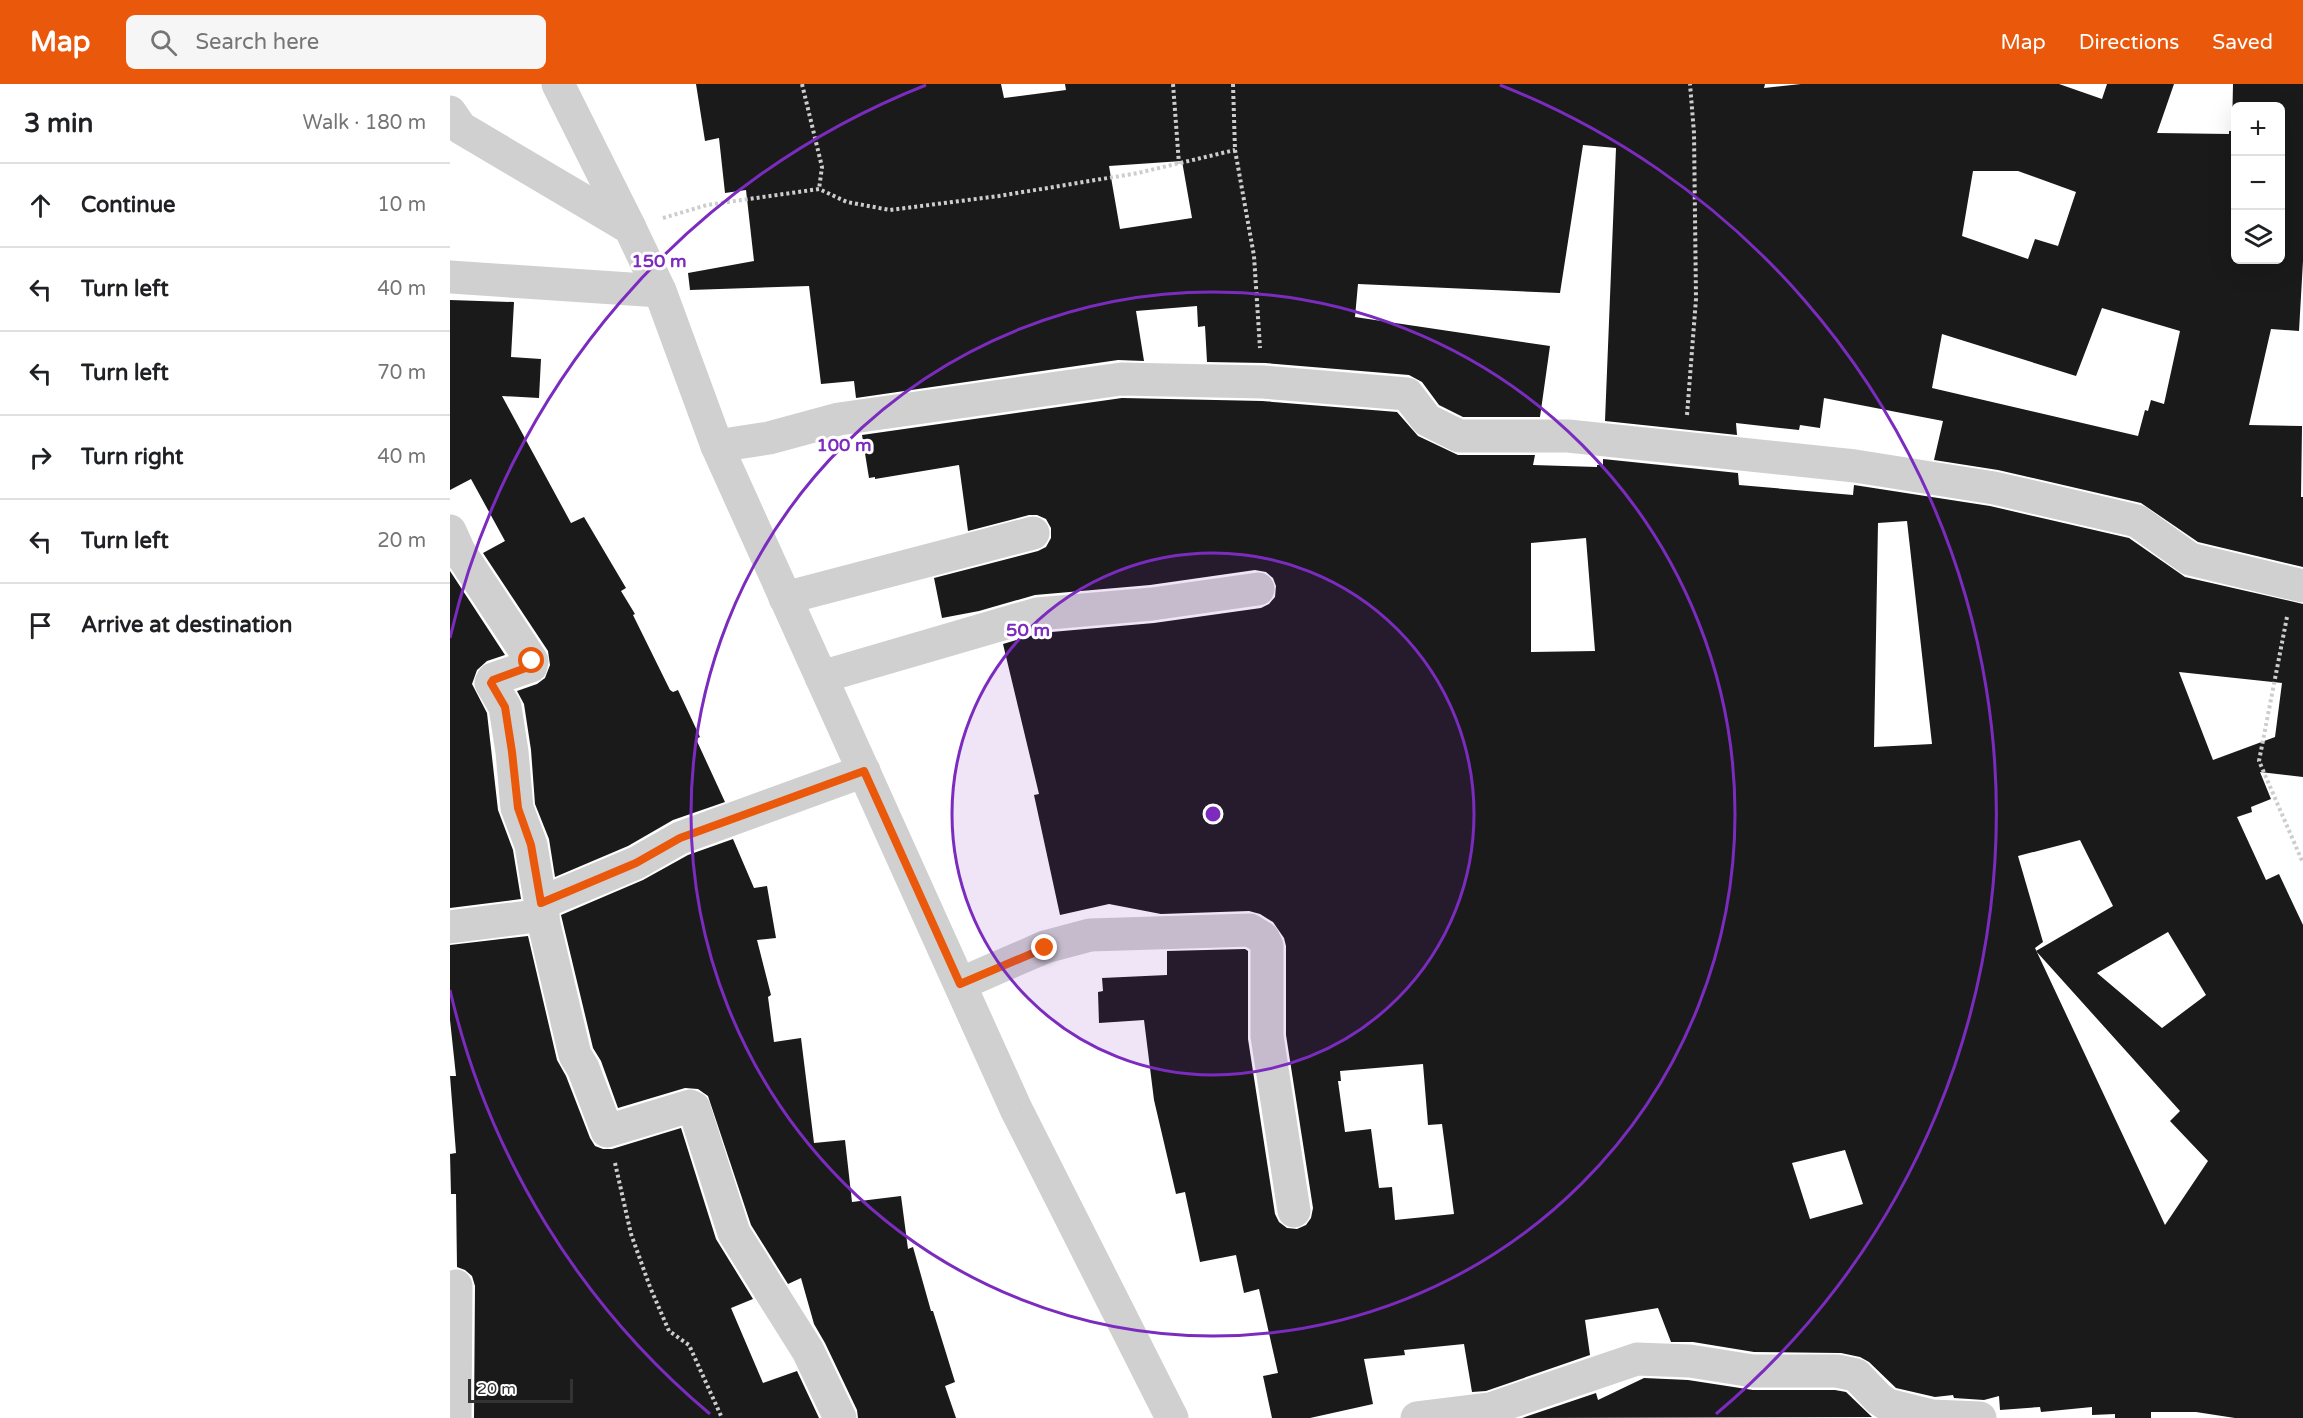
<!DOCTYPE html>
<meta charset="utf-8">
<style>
:root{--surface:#fff;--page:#f6f6f6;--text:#202124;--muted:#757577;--line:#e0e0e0;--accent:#ea580c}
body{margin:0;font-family:"Varela Round",sans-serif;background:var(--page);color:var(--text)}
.controls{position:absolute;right:18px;top:18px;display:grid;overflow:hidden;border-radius:9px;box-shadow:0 6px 24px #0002}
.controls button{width:54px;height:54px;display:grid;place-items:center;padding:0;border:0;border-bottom:2px solid var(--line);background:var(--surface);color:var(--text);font:30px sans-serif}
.scale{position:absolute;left:18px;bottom:15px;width:105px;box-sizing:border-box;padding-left:6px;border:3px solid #333;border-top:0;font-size:16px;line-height:21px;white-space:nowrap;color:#333;-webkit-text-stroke:4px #fff;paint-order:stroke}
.stop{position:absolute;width:18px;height:18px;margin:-14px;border:4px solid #ea580c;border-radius:50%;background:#fff}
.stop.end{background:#ea580c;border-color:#fff;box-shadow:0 2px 6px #0008}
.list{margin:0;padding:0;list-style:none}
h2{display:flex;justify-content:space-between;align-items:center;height:78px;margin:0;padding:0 24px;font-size:26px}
h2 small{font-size:20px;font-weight:400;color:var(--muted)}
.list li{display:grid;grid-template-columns:39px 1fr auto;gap:18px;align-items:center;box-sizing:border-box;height:84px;padding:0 24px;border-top:2px solid var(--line)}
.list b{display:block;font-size:22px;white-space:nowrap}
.list em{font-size:20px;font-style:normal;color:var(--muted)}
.icon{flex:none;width:33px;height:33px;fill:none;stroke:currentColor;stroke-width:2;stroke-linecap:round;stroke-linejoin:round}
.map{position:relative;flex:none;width:1853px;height:1334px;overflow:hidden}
header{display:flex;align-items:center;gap:36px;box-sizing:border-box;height:84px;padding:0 30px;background:var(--accent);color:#fff}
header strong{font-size:28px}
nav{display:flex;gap:33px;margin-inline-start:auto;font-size:21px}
.search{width:420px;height:54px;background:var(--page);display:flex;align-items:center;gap:15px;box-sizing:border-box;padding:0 21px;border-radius:9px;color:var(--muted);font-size:22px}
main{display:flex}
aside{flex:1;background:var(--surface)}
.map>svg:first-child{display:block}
.building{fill:#1a1a1a;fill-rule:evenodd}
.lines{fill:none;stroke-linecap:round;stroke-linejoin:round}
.path{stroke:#cdcdcd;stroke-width:4;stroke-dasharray:3 3;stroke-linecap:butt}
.minor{stroke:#d0d0d0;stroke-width:33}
.route{stroke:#ea580c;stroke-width:8}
.ring{fill:none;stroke:#7b2cbf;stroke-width:3}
.centre{fill:#7b2cbf;stroke:#fff;stroke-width:3}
.ring-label{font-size:18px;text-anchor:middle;font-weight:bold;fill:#7b2cbf;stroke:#fff;stroke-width:6;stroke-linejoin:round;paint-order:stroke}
</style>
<header>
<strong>Map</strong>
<div class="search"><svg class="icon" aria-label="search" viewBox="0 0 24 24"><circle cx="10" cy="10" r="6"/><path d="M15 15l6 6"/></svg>Search here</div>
<nav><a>Map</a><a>Directions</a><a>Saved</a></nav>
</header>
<main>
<aside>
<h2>3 min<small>Walk · 180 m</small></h2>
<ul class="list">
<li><svg class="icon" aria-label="ahead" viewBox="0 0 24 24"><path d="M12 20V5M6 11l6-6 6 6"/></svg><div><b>Continue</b></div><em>10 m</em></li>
<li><svg class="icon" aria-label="left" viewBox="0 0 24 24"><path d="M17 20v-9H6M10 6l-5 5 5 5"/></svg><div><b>Turn left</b></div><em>40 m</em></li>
<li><svg class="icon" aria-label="left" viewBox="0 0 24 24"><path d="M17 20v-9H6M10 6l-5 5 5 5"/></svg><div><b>Turn left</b></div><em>70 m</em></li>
<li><svg class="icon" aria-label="right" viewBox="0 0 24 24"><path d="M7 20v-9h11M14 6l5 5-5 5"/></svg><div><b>Turn right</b></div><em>40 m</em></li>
<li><svg class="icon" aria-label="left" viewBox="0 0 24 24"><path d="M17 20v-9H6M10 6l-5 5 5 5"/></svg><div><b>Turn left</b></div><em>20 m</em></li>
<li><svg class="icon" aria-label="arrive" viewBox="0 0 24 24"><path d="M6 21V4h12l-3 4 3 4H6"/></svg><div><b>Arrive at destination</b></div></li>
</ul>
</aside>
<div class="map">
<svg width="1853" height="1334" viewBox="0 0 1853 1334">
<rect width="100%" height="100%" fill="#fff"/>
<!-- building -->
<g class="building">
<path d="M246 0H551L554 14 616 6 615 0H1315L1314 4 1351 0H1609L1652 15 1657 0H1724L1707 49 1779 50V47H1782L1783 0H1853V177L1849 247 1821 245 1799 341 1852 342 1851 413H1853V483L1748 458 1691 419 1548 386 1484 376 1493 337 1374 314 1370 344 1350 341 1349 346 1286 339 1287 351 1155 337 1166 64 1133 61 1110 209 908 200 905 233 1100 262 1090 333H1013L989 321 972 298 959 291 815 279 757 278 755 242 748 243 747 222 686 227 694 277 668 276 406 314 404 297 371 300 359 202 240 206 238 189 304 177 296 106 275 109 269 54 255 57ZM1785 22H1830V176H1785ZM732 77 742 134 670 145 659 82ZM1523 87H1568L1626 108 1608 162 1585 155 1578 175 1512 152ZM1652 224 1730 247 1714 320 1701 316 1698 327 1695 326 1688 352 1482 304 1492 250 1626 292Z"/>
<polygon points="0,216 64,218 61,273 91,275 89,314 52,312 121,439 134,433 176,504 171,507 185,530 183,531 220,606 223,608 228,606 250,653 246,655 275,718 223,736 178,762 105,793 99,755 85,720 81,666 74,620 67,607 87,600 95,594 100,581 98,567 33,469 55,457 21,395 0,406"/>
<path d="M672 314 812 317 947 328 968 352 1008 371H1085L1083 381 1147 383V381H1153V375L1288 389 1289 401 1403 411 1404 401 1540 422 1679 454 1735 493 1853 520V693L1810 688 1821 715 1801 723 1802 728 1787 733 1816 796 1829 790 1853 841V1334H1785L1746 1328H1701V1334H1665V1330L1642 1331V1323L1591 1328 1590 1323 1550 1326 1549 1312 1534 1316 1504 1314 1503 1311 1485 1313 1446 1304 1419 1278 1410 1273 1391 1269 1304 1268 1243 1258H1221L1208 1224 1135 1236 1140 1271 1036 1307 1022 1308 1014 1260 954 1266 955 1271 914 1275 923 1320 860 1334H822L813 1292 828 1289 809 1205 794 1209 786 1171 750 1178 735 1108 726 1110 704 1016 694 936 649 939 648 908 653 907 652 894 717 891V867L795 865 798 867V955L825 1130 829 1138 837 1144 847 1145 856 1141 861 1134 863 1124 836 951V862L834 854 823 838 810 830 799 827 711 830 659 820 610 831 584 711 589 710 553 560 590 549 704 539 811 524 819 520 825 513 826 502 823 494 816 488 805 486 700 501 585 511 529 527 492 534 484 494 588 467 596 463 601 454V444L596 435 587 431H579L518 447 509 381 425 395V393L419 394 412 351ZM1457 437 1482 660 1424 663 1428 439ZM1136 454 1145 567 1081 568V459ZM1729 588 1832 599 1825 653 1763 676ZM1630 756 1663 822 1586 867 1730 1027 1720 1037 1758 1077 1715 1141 1585 864 1593 858 1568 772ZM1718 848 1756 911 1712 944 1647 889ZM973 980 978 1041 992 1040 1004 1130 945 1136 942 1103 929 1104 921 1045 895 1048 888 997H891L890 987ZM1395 1066 1413 1120 1360 1135 1342 1079Z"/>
<polygon points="0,487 55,571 37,577 27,586 22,600 37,629 48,726 63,766 71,815 0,824"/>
<polygon points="283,755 304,804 317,802 326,854 307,856 321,911 318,913 324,958 351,954 364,1059 395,1056 402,1118 451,1112 458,1165 463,1163 481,1227 483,1227 505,1298 495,1302 506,1334 408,1334 407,1326 375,1259 364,1240 351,1194 338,1200 301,1141 258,1012 248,1005 235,1004 168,1024 151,977 143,964 111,831 193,796 238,771"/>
<polygon points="78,852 107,976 116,992 140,1054 145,1062 153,1065 162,1065 231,1044 266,1155 303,1215 281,1224 313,1299 347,1287 369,1334 24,1334 25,1202 22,1192 15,1186 7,1183 6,1110 1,1110 0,1070 6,1069 0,992 6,992 0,936 0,861"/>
<polygon points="1194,1294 1238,1296 1303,1306 1385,1306 1396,1308 1422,1333 1072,1334 1146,1309 1148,1316"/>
</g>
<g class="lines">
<!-- path -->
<g class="path">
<polyline points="352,0 372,83 369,105"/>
<polyline points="723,0 729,80"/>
<polyline points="783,0 785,66 804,172 810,264"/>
<polyline points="213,134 257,121 369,105 397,118 440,126 549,112 688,89 785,66"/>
<polyline points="1237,331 1246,215 1244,49 1240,0"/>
<polyline points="1837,533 1809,677 1853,779"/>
<polyline points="165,1079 181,1150 200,1203 219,1247 239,1261 272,1334"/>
</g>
<!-- minor -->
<g class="minor">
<polyline points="108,0 180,144"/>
<polyline points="0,28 11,44 180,144 210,207 267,362 566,1025 722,1334"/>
<polyline points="0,193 210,207"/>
<polyline points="267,362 319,354 389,335 671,295 813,298 957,310 977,336 1009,352 1118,352 1405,382 1544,404 1687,437 1740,475 1853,502"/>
<polyline points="0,447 9,467 82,577 81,582 43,595 41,599 55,623 62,668 67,724 81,761 94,840 125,971 133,984 157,1047 240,1022 244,1024 284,1149 358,1267 390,1334"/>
<polyline points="335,514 583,449"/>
<polyline points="371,593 587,530 702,520 808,505"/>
<polyline points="91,819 186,779 230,754 414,687"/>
<polyline points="0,843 93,831"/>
<polyline points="510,900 595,863 640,851 800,846 813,854 817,862 817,952 844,1127"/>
<polyline points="5,1334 6,1202"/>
<polyline points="967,1334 1040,1325 1187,1275 1240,1277 1303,1287 1387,1287 1406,1291 1429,1315 1438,1321 1482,1332 1530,1334"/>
</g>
</g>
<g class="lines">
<!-- route -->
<polyline class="route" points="82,577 81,582 43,596 41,599 55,623 62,668 68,724 81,761 91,819 186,779 230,754 414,687 510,900 595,864"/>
</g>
<!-- distance rings -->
<circle cx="763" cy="730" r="261" fill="#7b2cbf" fill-opacity=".12"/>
<g class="ring">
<circle cx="763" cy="730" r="261"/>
<circle cx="763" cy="730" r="522"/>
<path d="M260 1330A783 783 0 0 1 0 906M0 554A783 783 0 0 1 476 1M1050 1A783 783 0 0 1 1266 1330"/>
</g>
<circle cx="763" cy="730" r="9" class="centre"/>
<g class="ring-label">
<text x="209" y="183">150 m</text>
<text x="394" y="367">100 m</text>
<text x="578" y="552">50 m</text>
</g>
</svg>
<div class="controls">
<button>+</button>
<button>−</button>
<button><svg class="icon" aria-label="layers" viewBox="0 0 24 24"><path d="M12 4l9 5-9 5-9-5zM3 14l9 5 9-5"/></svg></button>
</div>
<div class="scale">20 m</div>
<div class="stop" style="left:82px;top:577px"></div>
<div class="stop end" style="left:595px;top:864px"></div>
</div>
</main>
